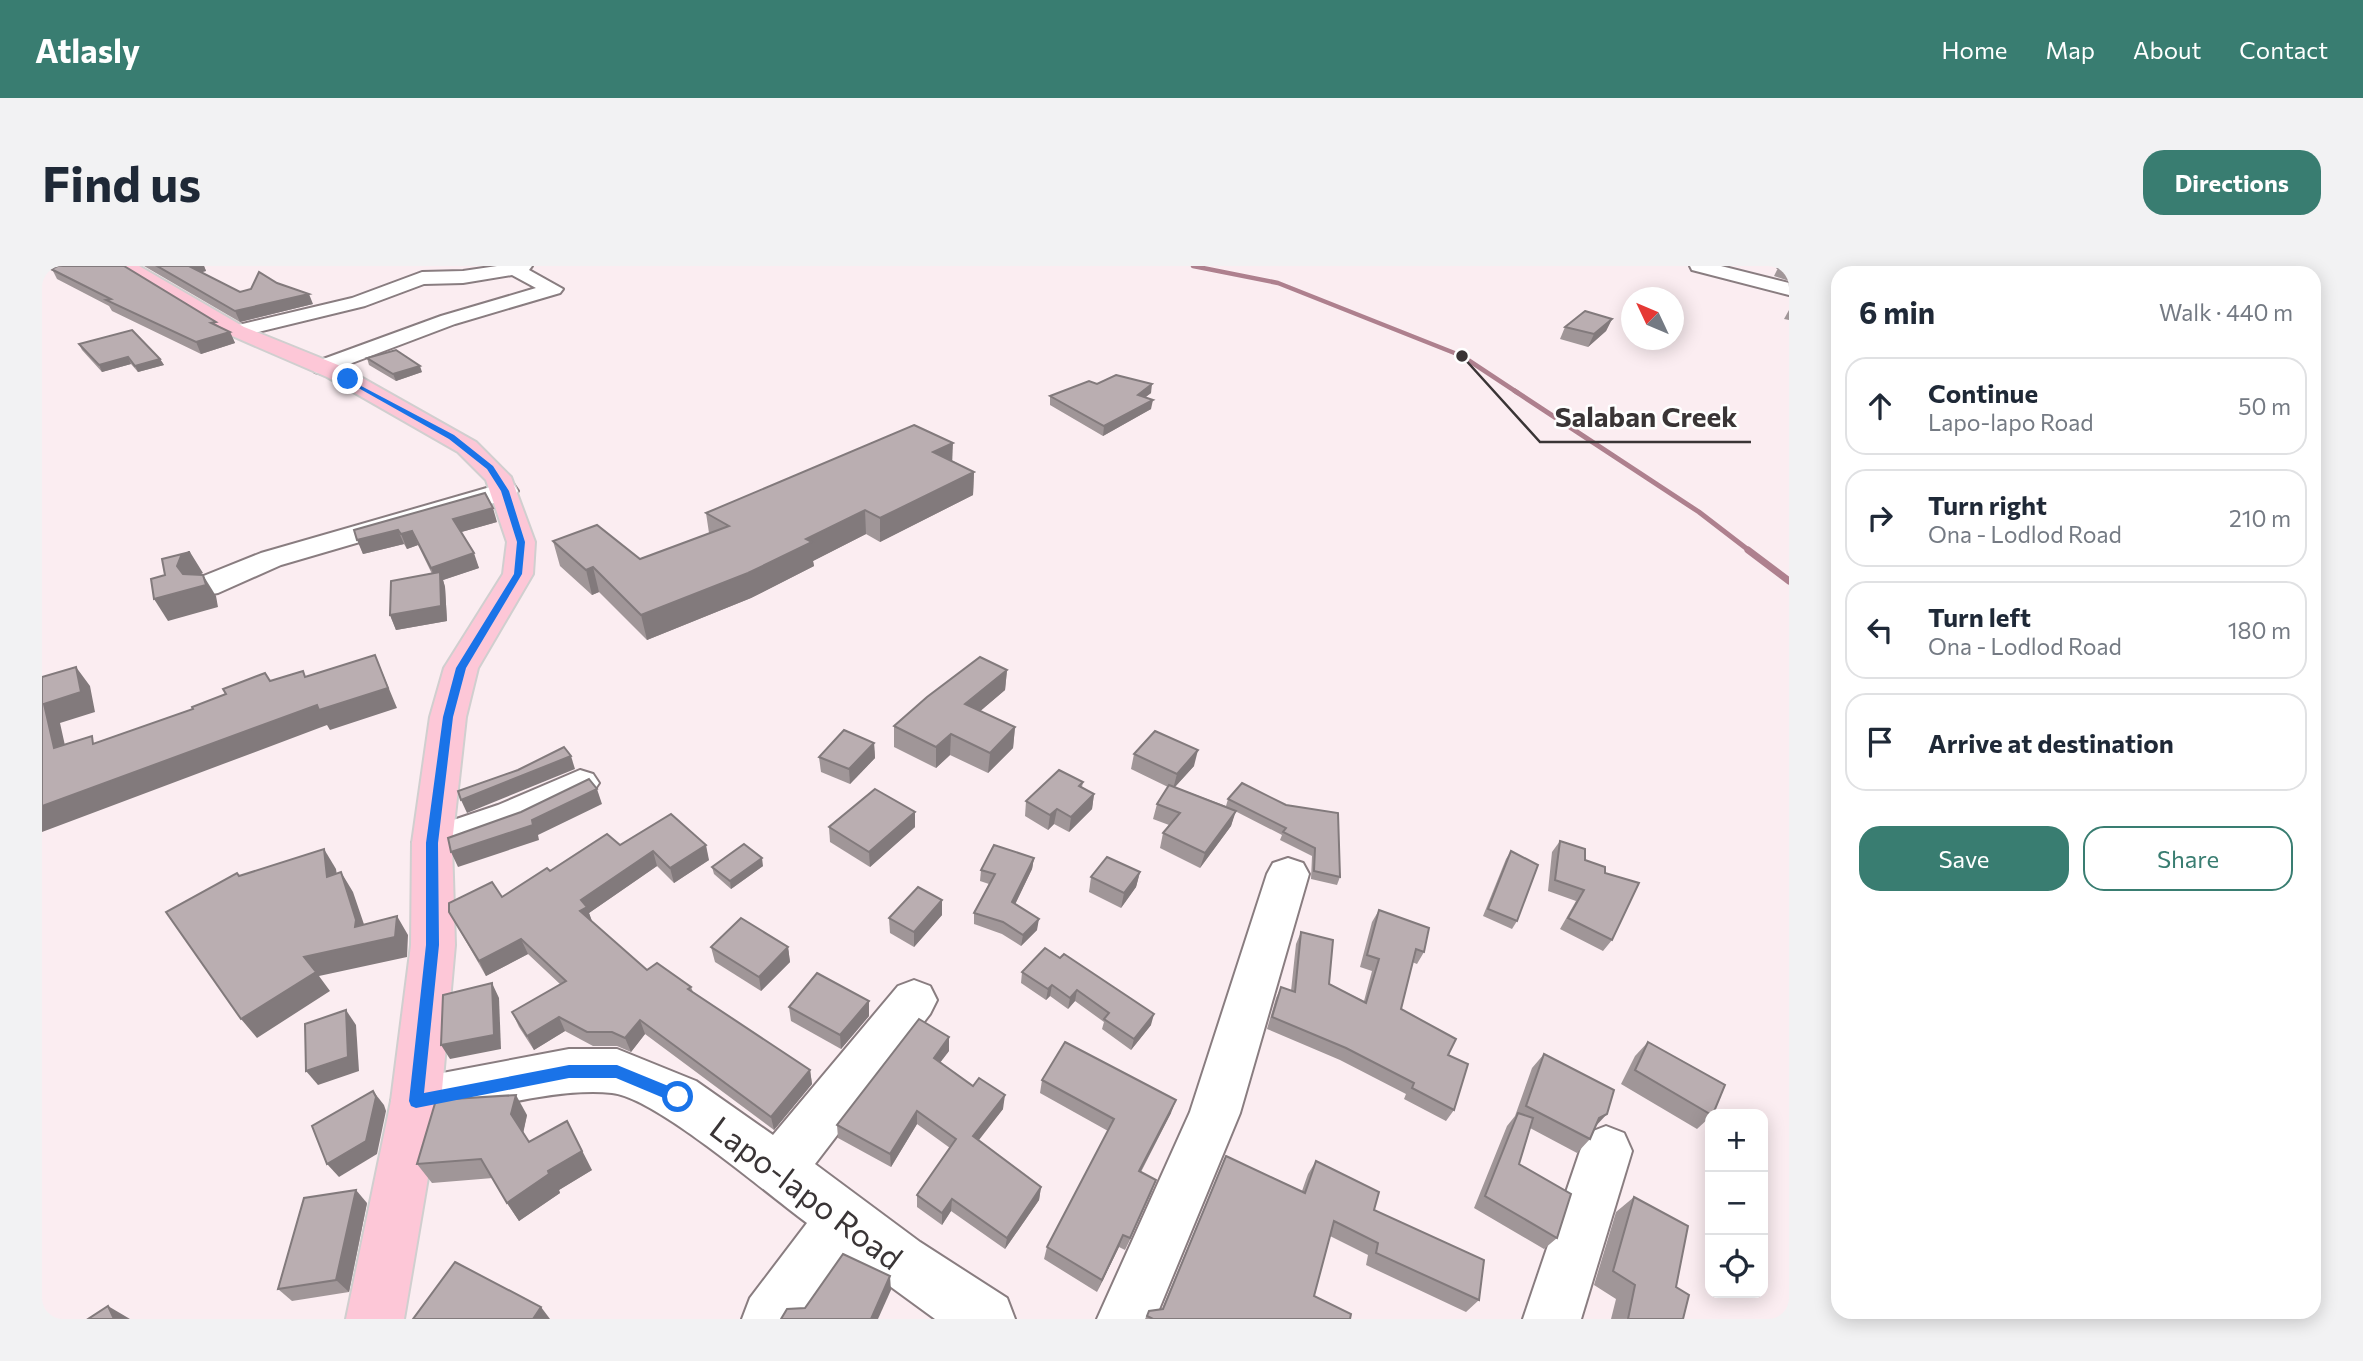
<!DOCTYPE html>
<meta charset="utf-8">
<style>
:root{--surface:#fff;--page:#f2f2f3;--text:#1f2937;--muted:#747a83;--line:#e0e1e3;--accent:#397d71}
body{margin:0;font-family:Commissioner,sans-serif;background:var(--page);color:var(--text)}
.controls{position:absolute;right:21px;bottom:21px;display:grid;overflow:hidden;border-radius:14px;box-shadow:0 4px 18px #0003}
.controls button{width:63px;height:63px;display:grid;place-items:center;padding:0;border:0;border-bottom:2px solid var(--line);background:var(--surface);color:var(--text);font:35px sans-serif}
.compass{position:absolute;left:1579px;top:21px;width:63px;height:63px;border-radius:50%;background:var(--surface);box-shadow:0 4px 18px #0003;rotate:314deg}
.stop{position:absolute;width:21px;height:21px;margin:-16px;border:5px solid #1a73e8;border-radius:50%;background:#fff}
.stop.end{background:#1a73e8;border-color:#fff;box-shadow:0 2px 7px #0008}
.list{margin:0;padding:0;list-style:none}
h2{display:flex;justify-content:space-between;align-items:center;height:91px;margin:0;padding:0 28px;font-size:30px}
h2 small{font-size:23px;font-weight:400;color:var(--muted)}
.list li{display:grid;grid-template-columns:46px 1fr auto;gap:21px;align-items:center;box-sizing:border-box;height:98px;margin:0 14px 14px;padding:0 14px;border:2px solid var(--line);border-radius:21px}
.list b{display:block;font-size:26px;white-space:nowrap}
.list p{margin:0;font-size:23px;white-space:nowrap;color:var(--muted)}
.list em{font-size:23px;font-style:normal;color:var(--muted)}
.actions{display:flex;gap:14px;padding:21px 28px}
.actions a{flex:1;padding:16px 0;border:2px solid var(--accent);border-radius:21px;text-align:center;font-size:24px;color:var(--accent)}
.actions .main{background:var(--accent);color:#fff}
.icon{flex:none;width:38px;height:38px;fill:none;stroke:currentColor;stroke-width:2;stroke-linecap:round;stroke-linejoin:round}
.map{position:relative;flex:none;width:1747px;height:1053px;overflow:hidden;border-radius:21px}
header{display:flex;align-items:center;gap:42px;box-sizing:border-box;height:98px;padding:0 35px;background:var(--accent);color:#fff}
header strong{font-size:33px}
nav{display:flex;gap:38px;margin-inline-start:auto;font-size:24px}
.intro{display:flex;align-items:center;justify-content:space-between;box-sizing:border-box;height:168px;padding:0 42px}
h1{margin:0;font-size:49px}
.button{padding:18px 32px;border-radius:21px;background:var(--accent);color:#fff;font-size:24px;font-weight:700}
main{display:flex;gap:42px;padding:0 42px}
aside{flex:1;background:var(--surface);border-radius:21px;box-shadow:0 4px 18px #0003}
.map>svg:first-child{display:block}
.lines{fill:none;stroke-linecap:round;stroke-linejoin:round}
.stream-far2{stroke:#ae808e;stroke-width:4.5}
.stream-far1{stroke:#ae808e;stroke-width:5}
.stream{stroke:#ae808e;stroke-width:7}
.minor-casing{stroke:#897d80;stroke-width:4}
.major-casing{stroke:#d0cfcf;stroke-width:4}
.minor{fill:#fff;fill-rule:evenodd}
.major{fill:#fdc7d7;fill-rule:evenodd}
.wall{fill:#a09698}
.shaded-wall{fill:#827a7c}
.building{fill:#baaeb1;stroke:#827a7c;stroke-width:2}
.route{fill:#1a73e8}
.labels{text-anchor:middle;dominant-baseline:central;stroke-width:5;stroke-linejoin:round;paint-order:stroke}
.near-street-label{font-size:32px;fill:#3a3536;stroke:#fff}
.leader{fill:none;stroke:#3a3536;stroke-width:2.5}
.callout-dot{fill:#3a3536;stroke:#fff;stroke-width:2.5}
.callout-label{font-size:28px;text-anchor:middle;font-weight:bold;fill:#3a3536;stroke:#fff;stroke-width:5;stroke-linejoin:round;paint-order:stroke}
</style>
<header>
<strong>Atlasly</strong>
<nav><a>Home</a><a>Map</a><a>About</a><a>Contact</a></nav>
</header>
<div class="intro"><h1>Find us</h1><a class="button">Directions</a></div>
<main>
<div class="map">
<svg width="1747" height="1053" viewBox="0 0 1747 1053">
<rect width="100%" height="100%" fill="#fbedf1"/>
<g class="lines">
<!-- stream-far2 -->
<polyline class="stream-far2" points="1151,0 1236,17 1420,90 1476,127"/>
<!-- stream-far1 -->
<polyline class="stream-far1" points="1473,125 1657,246 1709,286"/>
<!-- stream -->
<polyline class="stream" points="1706,284 1747,315"/>
<defs>
<g id="minor">
<polygon points="455,0 490,0 487,4 521,23 518,27 413,58 281,108 273,106 270,101 273,96 399,50 494,22 470,9 421,17 382,18 323,40 195,71 185,65 188,61 310,32 380,6 421,5"/>
<polygon points="1648,0 1679,0 1747,17 1747,29 1650,4"/>
<polygon points="462,217 472,219 476,225 472,231 239,299 176,327 165,329 154,327 150,320 154,313 219,287"/>
<polygon points="538,504 551,508 557,517 551,526 484,559 390,592 376,588 370,577 376,566 456,539"/>
<polygon points="1246,592 1261,597 1267,608 1198,847 1113,1053 1055,1053 1148,846 1225,608 1231,597"/>
<path d="M872 714 888 720 895 734 888 748 773 898 878 976 965 1032 973 1053H893L808 991 764 1053H700L708 1032 765 957C725 928 613 831 570 827 511 821 432 846 374 858L356 851 349 835 356 819 374 812 527 783H575L654 815 731 869 856 720Z"/>
<polygon points="1564,860 1582,867 1590,885 1539,1053 1481,1053 1538,885 1546,867"/>
</g>
<polygon id="major" points="75,0 97,0 202,61 301,101 434,176 469,211 493,276 491,308 436,402 424,451 410,577 413,679 399,835 362,1053 304,1053 349,835 369,679 370,577 388,451 402,402 461,308 465,276 444,214 416,186 285,111 188,69"/>
</defs>
<!-- minor casing -->
<use href="#minor" class="minor-casing"/>
<!-- major casing -->
<use href="#major" class="major-casing"/>
<!-- minor -->
<use href="#minor" class="minor"/>
<!-- major -->
<use href="#major" class="major"/>
</g>
<!-- wall -->
<g class="wall">
<polygon points="2,0 82,0 177,60 188,66 193,77 159,88 70,45 67,40 15,13 11,5"/>
<polygon points="102,0 162,0 164,5 159,6 198,26 271,38 198,56"/>
<polygon points="1737,0 1747,0 1747,15 1732,10"/>
<polygon points="1747,44 1747,54 1742,53"/>
<polygon points="1570,53 1564,65 1546,81 1518,73 1523,61"/>
<polygon points="37,78 118,93 122,99 96,106 89,98 60,106 40,84"/>
<polygon points="325,92 380,106 354,115 327,99"/>
<polygon points="1055,118 1109,127 1103,131 1109,143 1061,170 1008,139 1008,130"/>
<polygon points="911,195 932,206 931,229 838,276 824,268 771,295 772,300 709,332 605,374 557,326 550,329 518,300 511,275 598,293 667,267 664,247"/>
<polygon points="455,256 419,266 437,302 401,314 403,321 405,355 354,364 348,349 390,308 376,279 365,283 362,278 321,288 312,264"/>
<polygon points="965,404 963,424 938,445 973,461 971,482 946,507 908,489 894,502 852,481 852,460"/>
<polygon points="832,477 833,492 808,518 779,506 777,491"/>
<polygon points="1092,488 1152,500 1133,521 1184,540 1186,533 1244,539 1298,611 1295,619 1269,613 1270,590 1238,574 1240,569 1193,545 1189,560 1158,602 1118,582 1121,567 1127,559 1111,553 1115,538 1126,521 1089,503"/>
<polygon points="1041,516 1040,521 1052,528 1050,543 1027,566 1012,558 1006,564 983,550 984,535"/>
<polygon points="787,561 873,561 828,601 788,576"/>
<polygon points="1518,575 1543,594 1563,607 1570,674 1561,685 1518,663 1534,635 1506,625 1510,586"/>
<polygon points="578,579 667,594 632,617 615,600 547,647 550,656 605,704 649,721 651,726 768,804 770,818 732,864 603,768 589,786 575,780 551,780 523,765 492,784 477,761 470,746 519,719 486,688 444,710 407,646 460,631 508,605"/>
<polygon points="1469,585 1475,655 1470,663 1441,650 1464,593"/>
<polygon points="992,592 990,603 973,638 995,664 979,680 960,668 932,658 932,647 947,618 938,615 939,604"/>
<polygon points="721,600 689,623 672,608 670,601"/>
<polygon points="1098,606 1094,621 1079,642 1047,626 1049,611"/>
<polygon points="900,634 900,649 872,681 848,667 847,652"/>
<polygon points="1337,644 1382,686 1375,698 1370,696 1359,743 1406,789 1412,844 1404,855 1362,833 1364,828 1298,794 1225,763 1234,732 1239,721 1249,725 1254,678 1259,666 1287,718 1322,735 1330,705 1318,701 1330,656"/>
<polygon points="669,681 746,681 748,696 719,725 673,696"/>
<polygon points="1003,682 1109,759 1089,784 1060,763 1062,756 1033,735 1026,743 1008,730 1004,734 979,717 980,706"/>
<polygon points="747,741 827,750 799,783 749,755"/>
<polygon points="1606,776 1668,848 1668,851 1655,863 1579,818 1593,790"/>
<polygon points="907,785 898,796 961,843 936,874 999,921 997,934 963,983 909,945 900,959 875,941 875,929 908,882 875,858 849,901 796,872 795,859"/>
<polygon points="1502,788 1554,860 1548,873 1535,887 1488,862 1477,898 1515,972 1502,983 1432,942 1465,860 1473,850 1490,802"/>
<polygon points="1000,814 1129,847 1099,906 1109,927 1083,984 1077,981 1055,1026 1002,993 1005,981 1066,865 998,827"/>
<polygon points="485,849 481,866 487,876 550,904 517,924 518,927 477,955 465,937 451,912 390,917 375,898"/>
<polygon points="1184,890 1260,925 1266,908 1274,895 1437,1034 1424,1046 1324,999 1326,989 1288,970 1272,1030 1308,1053 1103,1053 1107,1045 1120,1043"/>
<polygon points="1592,931 1634,1021 1641,1053 1569,1053 1574,1033 1552,1019 1574,946"/>
<polygon points="325,937 307,1026 250,1035 236,1023"/>
</g>
<!-- shaded-wall -->
<g class="shaded-wall">
<polygon points="145,0 162,0 164,5 150,9"/>
<polygon points="267,28 271,38 198,56 193,45"/>
<polygon points="1570,53 1564,65 1546,81 1552,68"/>
<polygon points="188,66 193,77 159,88 154,76"/>
<polygon points="86,91 89,98 60,106 57,99"/>
<polygon points="118,93 122,99 96,106 93,100"/>
<polygon points="378,100 380,106 354,115 351,108"/>
<polygon points="1110,118 1109,127 1095,138 1096,129"/>
<polygon points="1111,134 1109,143 1061,170 1062,160"/>
<polygon points="911,177 910,200 891,186"/>
<polygon points="932,206 931,229 838,276 838,252"/>
<polygon points="451,242 455,256 416,267 411,253"/>
<polygon points="823,244 824,268 771,295 772,300 709,332 605,374 599,349"/>
<polygon points="356,264 362,278 321,288 315,274"/>
<polygon points="370,265 376,279 365,283 359,268"/>
<polygon points="148,286 161,307 152,312 148,321 135,300 139,290"/>
<polygon points="432,287 437,302 401,314 403,321 405,355 354,364 348,349 394,316 389,302"/>
<polygon points="551,301 557,326 550,329 544,304"/>
<polygon points="161,309 174,330 176,341 126,355 112,333"/>
<polygon points="333,389 355,442 288,464 285,459 0,566 0,540"/>
<polygon points="34,401 48,420 53,446 18,457 28,502 12,482 2,438"/>
<polygon points="965,404 963,424 922,459 923,438"/>
<polygon points="973,461 971,482 946,507 948,487"/>
<polygon points="909,468 908,489 894,502 894,481"/>
<polygon points="832,477 833,492 808,518 807,503"/>
<polygon points="1156,484 1152,500 1131,523 1135,508"/>
<polygon points="529,490 533,503 425,547 419,534"/>
<polygon points="555,523 560,538 496,569 497,574 416,601 409,586 490,554"/>
<polygon points="1052,528 1050,543 1027,566 1029,551"/>
<polygon points="1015,543 1012,558 1006,564 1008,549"/>
<polygon points="1194,545 1189,560 1158,602 1163,587"/>
<polygon points="873,546 873,561 828,601 827,586"/>
<polygon points="664,579 667,594 632,617 628,602"/>
<polygon points="282,583 294,603 298,631 285,611"/>
<polygon points="611,585 615,600 547,647 550,655 544,660 538,645 539,634"/>
<polygon points="720,592 721,600 689,623 688,615"/>
<polygon points="992,592 990,603 969,647 970,636"/>
<polygon points="299,606 311,626 327,673 355,650 366,669 365,691 277,710 288,725 215,772 199,753 262,691 313,661"/>
<polygon points="1098,606 1094,621 1079,642 1082,627"/>
<polygon points="900,634 900,649 872,681 872,666"/>
<polygon points="997,653 995,664 979,680 981,669"/>
<polygon points="479,673 486,688 444,710 437,695"/>
<polygon points="746,681 748,696 719,725 717,711"/>
<polygon points="450,717 457,732 459,783 408,793 399,779"/>
<polygon points="1010,719 1008,730 1004,734 1006,723"/>
<polygon points="1035,724 1033,735 1026,743 1028,732"/>
<polygon points="827,735 827,750 799,783 798,769"/>
<polygon points="304,744 314,759 317,805 276,819 264,805"/>
<polygon points="1112,748 1109,759 1089,784 1092,773"/>
<polygon points="517,751 523,765 492,784 485,770"/>
<polygon points="598,754 603,768 589,786 583,772"/>
<polygon points="907,771 907,785 891,806 892,792"/>
<polygon points="768,804 770,818 732,864 729,851"/>
<polygon points="331,825 342,839 344,845 335,888 297,911 285,898"/>
<polygon points="474,829 485,849 481,868 469,848"/>
<polygon points="963,829 961,843 930,883 931,870"/>
<polygon points="1134,834 1129,847 1092,918 1097,905"/>
<polygon points="875,845 875,858 849,901 848,888"/>
<polygon points="1565,848 1552,862 1557,852"/>
<polygon points="525,855 550,904 517,924 518,927 477,955 465,937 506,905"/>
<polygon points="1114,914 1109,927 1083,984 1088,972"/>
<polygon points="999,921 997,934 963,983 965,972"/>
<polygon points="314,924 325,937 307,1026 294,1014"/>
<polygon points="910,933 909,945 900,959 900,947"/>
<polygon points="1081,969 1077,981 1055,1026 1060,1014"/>
<polygon points="848,1010 849,1024 836,1053 829,1053"/>
<polygon points="66,1040 88,1053 72,1053"/>
<polygon points="499,1041 508,1053 491,1053"/>
</g>
<!-- building -->
<g class="building">
<polygon points="13,0 82,0 174,56 169,57 188,66 154,76 64,34 69,33 9,3 14,1"/>
<polygon points="115,0 147,0 198,26 209,23 217,6 235,17 267,28 193,45"/>
<polygon points="1738,0 1747,0 1747,5 1736,2"/>
<polygon points="1543,45 1570,53 1552,68 1523,61"/>
<polygon points="90,64 118,93 93,100 86,91 57,99 37,78"/>
<polygon points="354,84 378,100 351,108 325,92"/>
<polygon points="1074,109 1110,118 1096,129 1111,134 1062,160 1008,130 1047,115 1055,118"/>
<polygon points="872,159 911,177 891,186 932,206 838,252 823,244 764,273 770,276 706,307 599,349 551,301 544,304 511,275 555,259 598,293 687,260 664,247"/>
<polygon points="443,227 451,242 411,253 432,287 389,302 370,265 359,268 356,264 315,274 312,264"/>
<polygon points="148,286 139,290 135,300 141,308 161,309 164,319 112,333 109,313 123,309 120,293"/>
<polygon points="398,306 399,340 348,349 349,315"/>
<polygon points="333,389 346,422 277,444 275,439 0,540 0,411 34,401 39,426 2,438 12,482 50,470 51,478 151,443 150,441 184,428 181,423 223,407 228,415 261,405 263,411"/>
<polygon points="938,391 965,404 923,438 973,461 948,487 909,468 894,481 852,460 885,431"/>
<polygon points="802,464 832,477 807,503 777,491"/>
<polygon points="1113,465 1156,484 1135,508 1092,488"/>
<polygon points="522,481 529,490 419,534 416,525 476,504"/>
<polygon points="1017,504 1041,516 1037,520 1052,528 1029,551 1015,543 1008,549 984,535"/>
<polygon points="547,513 555,523 490,554 491,559 409,586 406,572 479,546"/>
<polygon points="1200,517 1244,539 1296,547 1298,611 1272,605 1273,582 1241,566 1244,562 1186,533"/>
<polygon points="1127,519 1194,545 1163,587 1121,567 1138,547 1115,538"/>
<polygon points="833,523 873,546 827,586 787,561"/>
<polygon points="629,548 664,579 628,602 611,585 539,634 545,641 538,645 605,704 615,697 649,721 646,723 768,804 729,851 598,754 583,772 570,766 545,766 517,751 485,770 470,746 524,715 479,673 437,695 407,646 407,637 450,616 460,631 505,602 508,605 565,568 578,579"/>
<polygon points="1518,575 1543,583 1543,594 1563,601 1563,607 1597,617 1570,674 1526,652 1542,624 1513,614"/>
<polygon points="702,578 720,592 688,615 670,601"/>
<polygon points="952,579 992,592 970,636 997,653 981,669 961,656 932,647 953,608 939,604"/>
<polygon points="282,583 285,611 299,606 314,654 313,661 355,650 353,671 262,691 274,706 199,753 124,646 195,607 197,610"/>
<polygon points="1469,585 1496,599 1475,655 1446,643"/>
<polygon points="1065,591 1098,606 1082,627 1049,611"/>
<polygon points="876,621 900,634 872,666 847,652"/>
<polygon points="1337,644 1387,662 1382,686 1374,683 1359,743 1414,773 1406,789 1426,798 1412,844 1370,822 1372,817 1304,782 1230,751 1239,721 1253,726 1259,666 1291,674 1287,718 1324,737 1337,693 1325,689"/>
<polygon points="699,652 746,681 717,711 669,681"/>
<polygon points="1003,682 1018,692 1022,688 1112,748 1092,773 1062,753 1067,747 1035,724 1028,732 1010,719 1006,723 980,706"/>
<polygon points="775,707 827,735 798,769 747,741"/>
<polygon points="450,717 452,769 399,779 401,729"/>
<polygon points="304,744 306,791 264,805 263,758"/>
<polygon points="877,753 907,771 892,792 931,820 937,812 963,829 931,870 999,921 965,972 910,933 900,947 875,929 914,873 875,845 848,888 795,859"/>
<polygon points="1023,776 1134,834 1097,905 1114,914 1088,972 1081,969 1060,1014 1005,981 1072,853 1000,814"/>
<polygon points="1606,776 1683,819 1671,848 1668,848 1593,804"/>
<polygon points="1502,788 1572,824 1565,848 1557,852 1548,873 1484,840"/>
<polygon points="331,825 334,831 324,875 285,898 270,860"/>
<polygon points="474,829 469,848 487,876 525,855 540,885 506,905 507,908 465,937 439,893 375,898 394,834"/>
<polygon points="1476,847 1491,852 1477,898 1529,928 1515,972 1443,930"/>
<polygon points="1184,890 1263,927 1274,895 1337,926 1332,944 1442,994 1437,1034 1334,987 1336,977 1292,955 1272,1030 1309,1048 1308,1053 1111,1053 1105,1050 1107,1045 1121,1043"/>
<polygon points="314,924 294,1014 236,1023 262,932"/>
<polygon points="1592,931 1646,960 1634,1021 1647,1029 1641,1053 1586,1053 1593,1019 1571,1005"/>
<polygon points="801,988 848,1010 829,1053 739,1053 745,1043 763,1042"/>
<polygon points="413,996 499,1041 491,1053 371,1053"/>
<polygon points="66,1040 72,1053 46,1053"/>
</g>
<!-- route -->
<polygon class="route" points="304,112 412,169 451,200 467,225 483,276 480,308 424,402 411,451 396,577 397,679 382,827 527,799 575,799 641,826 641,836 636,838 574,812 527,812 374,842 369,840 367,835 384,679 384,577 401,451 414,402 472,308 475,276 459,225 445,203 407,173 304,115"/>
<g class="labels">
<!-- near-street labels -->
<g class="near-street-label">
<text transform="translate(765 926) rotate(37)">Lapo-lapo Road</text>
</g>
</g>
<!-- callouts -->
<path class="leader" d="M1420 90L1498 176H1709"/>
<circle class="callout-dot" cx="1420" cy="90" r="7"/>
<g class="callout-label">
<text x="1604" y="161">Salaban Creek</text>
</g>
</svg>
<div class="controls">
<button>+</button>
<button>−</button>
<button><svg class="icon" aria-label="locate" viewBox="0 0 24 24"><circle cx="12" cy="12" r="6"/><path d="M12 2v4M12 18v4M2 12h4M18 12h4"/></svg></button>
</div>
<svg class="compass" viewBox="-18 -18 36 36"><path d="M0-13l5 13h-10z" fill="#e53935"/><path d="M0 13l5-13h-10z" fill="#747a83"/></svg>
<div class="stop" style="left:636px;top:831px"></div>
<div class="stop end" style="left:306px;top:113px"></div>
</div>
<aside>
<h2>6 min<small>Walk · 440 m</small></h2>
<ul class="list">
<li><svg class="icon" aria-label="ahead" viewBox="0 0 24 24"><path d="M12 20V5M6 11l6-6 6 6"/></svg><div><b>Continue</b><p>Lapo-lapo Road</p></div><em>50 m</em></li>
<li><svg class="icon" aria-label="right" viewBox="0 0 24 24"><path d="M7 20v-9h11M14 6l5 5-5 5"/></svg><div><b>Turn right</b><p>Ona - Lodlod Road</p></div><em>210 m</em></li>
<li><svg class="icon" aria-label="left" viewBox="0 0 24 24"><path d="M17 20v-9H6M10 6l-5 5 5 5"/></svg><div><b>Turn left</b><p>Ona - Lodlod Road</p></div><em>180 m</em></li>
<li><svg class="icon" aria-label="arrive" viewBox="0 0 24 24"><path d="M6 21V4h12l-3 4 3 4H6"/></svg><div><b>Arrive at destination</b></div></li>
</ul>
<div class="actions"><a class="main">Save</a><a>Share</a></div>
</aside>
</main>
